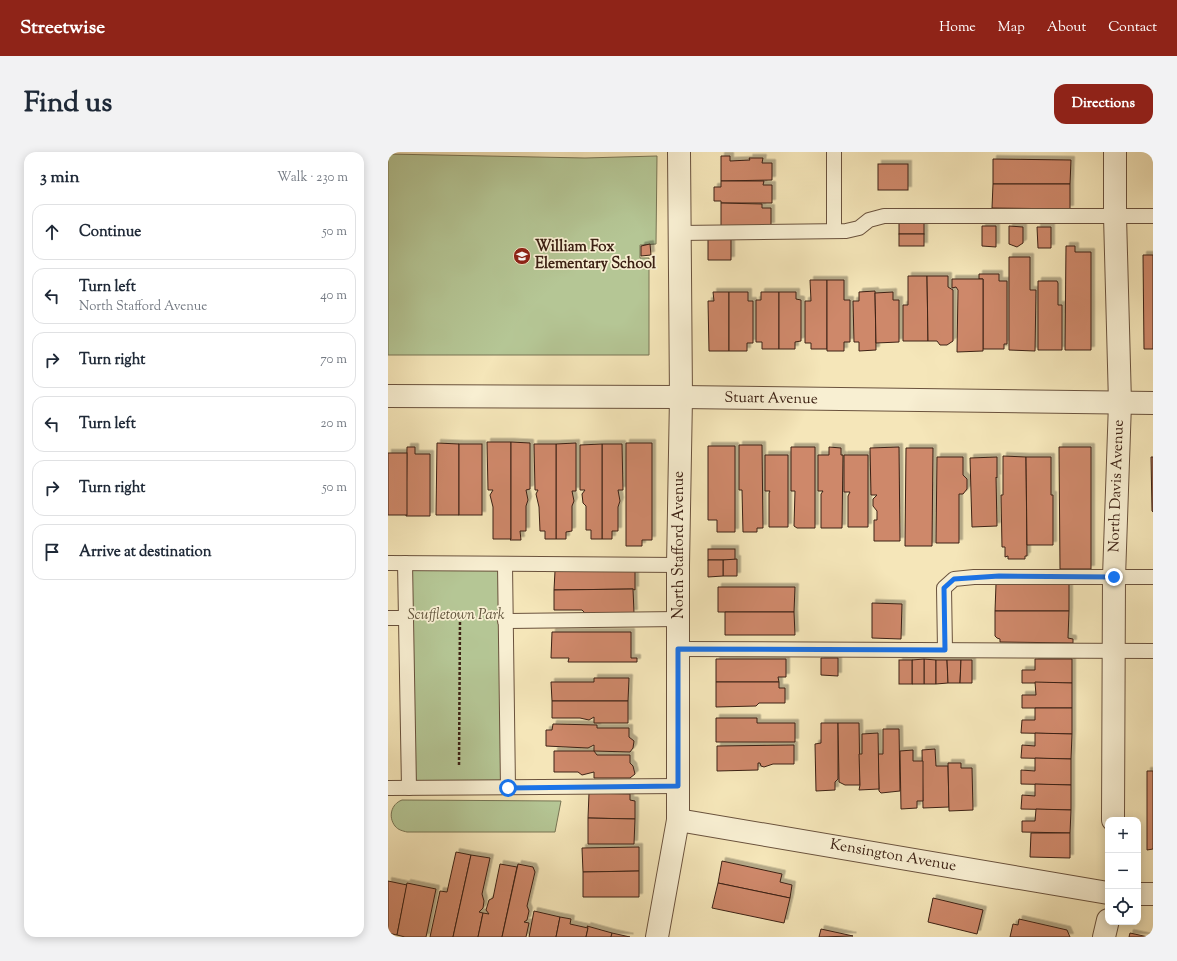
<!DOCTYPE html>
<meta charset="utf-8">
<style>
:root{--surface:#fff;--page:#f2f2f3;--text:#1f2937;--muted:#747a83;--line:#e0e1e3;--accent:#8f2418}
body{margin:0;font-family:"Sorts Mill Goudy",serif;background:var(--page);color:var(--text)}
.controls{position:absolute;right:12px;bottom:12px;display:grid;overflow:hidden;border-radius:8px;box-shadow:0 2px 10px #0003}
.controls button{width:36px;height:36px;display:grid;place-items:center;padding:0;border:0;border-bottom:1px solid var(--line);background:var(--surface);color:var(--text);font:20px sans-serif}
.stop{position:absolute;width:12px;height:12px;margin:-9px;border:3px solid #1a73e8;border-radius:50%;background:#fff}
.stop.end{background:#1a73e8;border-color:#fff;box-shadow:0 1px 4px #0008}
.list{margin:0;padding:0;list-style:none}
h2{display:flex;justify-content:space-between;align-items:center;height:52px;margin:0;padding:0 16px;font-size:17px}
h2 small{font-size:13px;font-weight:400;color:var(--muted)}
.list li{display:grid;grid-template-columns:26px 1fr auto;gap:12px;align-items:center;box-sizing:border-box;height:56px;margin:0 8px 8px;padding:0 8px;border:1px solid var(--line);border-radius:12px}
.list b{display:block;font-size:15px;white-space:nowrap}
.list p{margin:0;font-size:13px;white-space:nowrap;color:var(--muted)}
.list em{font-size:13px;font-style:normal;color:var(--muted)}
.icon{flex:none;width:22px;height:22px;fill:none;stroke:currentColor;stroke-width:2;stroke-linecap:round;stroke-linejoin:round}
.map{position:relative;flex:none;width:765px;height:785px;overflow:hidden;border-radius:12px}
header{display:flex;align-items:center;gap:24px;box-sizing:border-box;height:56px;padding:0 20px;background:var(--accent);color:#fff}
header strong{font-size:19px}
nav{display:flex;gap:22px;margin-inline-start:auto;font-size:14px}
.intro{display:flex;align-items:center;justify-content:space-between;box-sizing:border-box;height:96px;padding:0 24px}
h1{margin:0;font-size:28px}
.button{padding:10px 18px;border-radius:12px;background:var(--accent);color:#fff;font-size:14px;font-weight:700}
main{display:flex;gap:24px;padding:0 24px}
aside{flex:1;background:var(--surface);border-radius:12px;box-shadow:0 2px 10px #0003}
.map>svg:first-child{display:block}
.green{fill:#b5c695;stroke:#787454}
.building{fill:#ce886a;stroke:#3c2114;filter:url(#shadow)}
.lines{fill:none;stroke-linecap:round;stroke-linejoin:round}
.service-casing{stroke:#6a523d;stroke-width:16}
.minor-casing{stroke:#6a523d;stroke-width:24}
.path{stroke:#3c2114;stroke-width:2.5;stroke-dasharray:3 2;stroke-linecap:butt}
.service{stroke:#f8efd2;stroke-width:14}
.minor{stroke:#f8efd2;stroke-width:22}
.route{stroke:#1a73e8;stroke-width:5}
.labels{text-anchor:middle;dominant-baseline:central;stroke-width:3.5;stroke-linejoin:round;paint-order:stroke}
.poi-label{font-size:15px;font-weight:bold;fill:#3c2114;stroke:#f8efd2;text-anchor:start}
.street-label{font-size:15px;fill:#3c2114;stroke:#f8efd2}
.park-label{font-size:15px;font-style:italic;fill:#60533b;stroke:#f8efd2}
</style>
<header>
<strong>Streetwise</strong>
<nav><a>Home</a><a>Map</a><a>About</a><a>Contact</a></nav>
</header>
<div class="intro"><h1>Find us</h1><a class="button">Directions</a></div>
<main>
<aside>
<h2>3 min<small>Walk · 230 m</small></h2>
<ul class="list">
<li><svg class="icon" aria-label="ahead" viewBox="0 0 24 24"><path d="M12 20V5M6 11l6-6 6 6"/></svg><div><b>Continue</b></div><em>50 m</em></li>
<li><svg class="icon" aria-label="left" viewBox="0 0 24 24"><path d="M17 20v-9H6M10 6l-5 5 5 5"/></svg><div><b>Turn left</b><p>North Stafford Avenue</p></div><em>40 m</em></li>
<li><svg class="icon" aria-label="right" viewBox="0 0 24 24"><path d="M7 20v-9h11M14 6l5 5-5 5"/></svg><div><b>Turn right</b></div><em>70 m</em></li>
<li><svg class="icon" aria-label="left" viewBox="0 0 24 24"><path d="M17 20v-9H6M10 6l-5 5 5 5"/></svg><div><b>Turn left</b></div><em>20 m</em></li>
<li><svg class="icon" aria-label="right" viewBox="0 0 24 24"><path d="M7 20v-9h11M14 6l5 5-5 5"/></svg><div><b>Turn right</b></div><em>50 m</em></li>
<li><svg class="icon" aria-label="arrive" viewBox="0 0 24 24"><path d="M6 21V4h12l-3 4 3 4H6"/></svg><div><b>Arrive at destination</b></div></li>
</ul>
</aside>
<div class="map">
<svg width="765" height="785" viewBox="0 0 765 785">
<defs>
<filter id="shadow"><feDropShadow dx="3.5" dy="-3.5" stdDeviation="0" flood-color="#0004"/></filter>
</defs>
<rect width="100%" height="100%" fill="#f5e6b9"/>
<filter id="stains"><feTurbulence type="fractalNoise" baseFrequency=".005" numOctaves="4"/><feColorMatrix values="0 0 0 0 .2 0 0 0 0 .09 0 0 0 0 .02 0 0 0 .5 -.17"/></filter>
<radialGradient id="worn" r=".72"><stop offset=".6" stop-color="#630" stop-opacity="0"/><stop offset="1" stop-color="#630" stop-opacity=".3"/></radialGradient>
<!-- green -->
<g class="green">
<polygon points="0,2 197,6 269,4 268,92 252,93 252,106 261,106 261,203 0,203"/>
<polygon points="17,411 117,413 120,636 21,636"/>
<path d="M14 648 173 649 167 680H19C15 679 10 678 7 674 0 665 3 652 14 648Z"/>
</g>
<!-- building -->
<g class="building">
<polygon points="333,4 342,4 342,9 362,8 361,6 375,6 374,11 384,11 384,28 333,29"/>
<polygon points="605,7 683,8 682,32 605,32"/>
<rect x="490" y="12" width="30" height="26"/>
<polygon points="333,29 376,29 375,33 384,33 384,51 333,51 333,49 326,49 326,35 333,35"/>
<polygon points="605,32 682,32 682,57 604,56"/>
<polygon points="333,51 374,52 374,56 383,56 383,74 333,74"/>
<rect x="511" y="70" width="25" height="12"/>
<polygon points="594,74 608,74 608,95 594,94"/>
<polygon points="621,74 635,75 635,91 629,95 621,92"/>
<polygon points="649,75 663,75 663,96 650,96"/>
<rect x="511" y="82" width="25" height="12"/>
<polygon points="343,85 343,108 320,108 320,86"/>
<polygon points="262,92 263,103 253,104 253,94"/>
<polygon points="678,94 687,94 687,100 703,100 703,198 677,198"/>
<polygon points="755,103 765,103 765,197 756,197"/>
<polygon points="621,105 642,105 642,138 648,138 647,199 621,198"/>
<polygon points="591,122 611,122 611,129 619,129 619,192 616,192 616,197 595,197 595,127 591,127"/>
<polygon points="520,124 539,124 540,189 515,189 515,153 520,153"/>
<polygon points="539,124 560,124 560,135 565,138 565,189 559,193 552,193 549,189 540,189"/>
<polygon points="564,127 595,127 595,199 569,200 570,138 568,135 564,136"/>
<polygon points="422,128 439,128 439,197 423,197 423,191 417,191 417,149 423,149"/>
<polygon points="439,128 456,128 456,148 462,148 462,190 456,190 456,199 439,199"/>
<polygon points="650,129 669,129 670,131 670,153 674,153 674,198 650,198"/>
<polygon points="487,139 488,198 471,199 471,190 466,190 465,149 471,149 471,140"/>
<polygon points="325,140 341,140 341,199 321,199 320,149 326,149"/>
<polygon points="341,140 360,140 360,149 365,149 365,191 359,191 359,199 341,199"/>
<polygon points="373,140 391,140 391,197 374,197 374,190 368,190 368,148 373,148"/>
<polygon points="391,140 408,140 408,147 413,148 413,189 407,190 407,197 391,197"/>
<polygon points="505,140 505,148 511,148 511,190 488,191 487,141"/>
<polygon points="99,290 123,290 123,387 105,387 105,355 102,343 105,338 100,338"/>
<polygon points="123,290 142,291 142,337 138,338 140,348 138,354 138,379 132,379 133,388 122,388 123,387"/>
<polygon points="49,291 71,292 71,363 48,363"/>
<polygon points="188,291 188,339 184,339 186,349 184,354 184,379 178,380 178,387 168,387 168,292"/>
<polygon points="238,291 264,291 264,388 254,388 254,394 238,394"/>
<rect x="71" y="292" width="23" height="71"/>
<polygon points="146,292 168,292 168,387 157,387 157,379 152,379 151,355 148,342 150,338 147,338"/>
<polygon points="214,292 234,292 235,338 230,338 232,349 230,355 230,379 224,379 224,387 214,387"/>
<polygon points="214,292 214,387 203,387 203,378 198,378 198,354 195,351 194,342 197,338 192,338 192,293"/>
<polygon points="351,293 374,293 375,376 369,376 369,380 355,380 354,338 351,338"/>
<polygon points="320,294 347,294 347,380 329,380 329,368 320,368"/>
<polygon points="19,295 27,295 27,302 42,302 42,364 18,364"/>
<polygon points="403,295 427,295 427,376 409,376 406,374 407,339 403,339"/>
<polygon points="441,295 453,296 453,303 455,303 454,376 433,376 433,342 435,339 430,339 430,303 441,303"/>
<polygon points="511,295 512,389 486,389 486,368 489,368 489,359 485,354 485,347 489,343 483,343 482,296"/>
<polygon points="671,295 703,295 703,417 672,417"/>
<polygon points="518,296 545,296 544,394 517,394"/>
<rect x="0" y="301" width="19" height="62"/>
<polygon points="377,303 400,303 400,375 381,375 381,341 382,339 377,339"/>
<polygon points="456,303 480,303 480,375 460,375 460,344 462,340 456,340"/>
<polygon points="615,304 638,305 639,404 637,404 637,407 620,407 620,404 617,405 617,395 614,395 613,343 615,343"/>
<polygon points="549,305 575,305 575,323 579,327 579,337 575,342 571,342 571,391 548,391"/>
<polygon points="609,305 609,326 608,325 609,374 584,375 582,306"/>
<polygon points="638,305 663,305 663,343 665,343 665,393 639,393"/>
<polygon points="763,305 765,305 765,360 764,359"/>
<rect x="320" y="397" width="27" height="11"/>
<polygon points="349,407 349,424 335,424 335,408"/>
<polygon points="320,408 335,408 335,424 320,425"/>
<polygon points="247,418 247,438 245,437 166,438 167,419"/>
<polygon points="608,432 681,432 681,459 607,459"/>
<polygon points="330,435 407,435 406,460 330,460"/>
<polygon points="245,437 246,461 197,461 194,458 166,458 166,438"/>
<polygon points="484,451 514,452 513,487 484,486"/>
<polygon points="607,459 681,459 680,486 685,487 685,491 612,490 612,487 609,486 607,484"/>
<polygon points="337,460 406,460 407,483 337,483"/>
<polygon points="164,480 243,480 243,506 249,506 249,510 180,510 181,506 163,506"/>
<polygon points="433,506 450,506 450,524 433,523"/>
<polygon points="328,507 398,507 398,525 390,525 391,530 328,530"/>
<polygon points="536,507 548,508 548,532 536,532"/>
<polygon points="536,507 536,532 524,532 524,508"/>
<polygon points="647,507 684,507 684,531 634,531 634,518 647,518"/>
<rect x="511" y="508" width="13" height="24"/>
<polygon points="548,508 559,508 560,531 548,532"/>
<polygon points="559,508 573,508 572,531 560,531"/>
<polygon points="573,508 584,508 584,531 572,531"/>
<polygon points="206,526 241,526 240,549 164,549 163,530 206,530"/>
<polygon points="328,530 391,530 391,536 397,536 397,551 371,551 368,554 328,555"/>
<polygon points="647,530 684,531 684,556 634,556 634,543 648,543"/>
<polygon points="164,549 240,549 240,571 206,571 206,565 201,568 192,566 164,566"/>
<polygon points="647,556 684,556 684,582 633,581 634,568 647,568"/>
<polygon points="328,566 369,566 369,571 407,571 407,590 328,590"/>
<polygon points="433,571 450,571 450,627 447,630 447,638 428,639 427,592 433,591"/>
<polygon points="450,571 471,571 472,633 457,633 451,630"/>
<polygon points="165,572 209,573 209,576 241,576 241,585 246,589 245,596 242,600 206,599 206,593 200,596 158,594 158,578 164,578"/>
<polygon points="495,577 511,577 512,639 493,641 491,639 490,602 495,602"/>
<polygon points="490,581 491,637 471,638 472,633 471,602 474,602 474,582"/>
<polygon points="647,581 684,582 683,607 633,606 634,593 647,594"/>
<polygon points="406,593 406,612 385,612 376,615 373,614 372,611 370,611 370,618 329,619 329,594"/>
<polygon points="547,597 548,614 560,614 561,655 535,656 534,598"/>
<polygon points="525,598 525,609 535,609 535,649 529,649 529,656 513,657 512,599"/>
<polygon points="166,599 206,599 209,603 242,603 242,611 245,614 247,622 242,626 206,626 206,620 194,623 190,620 166,620"/>
<polygon points="647,606 683,607 683,633 633,632 633,618 647,619"/>
<polygon points="560,611 573,611 573,616 584,616 585,658 561,659"/>
<polygon points="759,619 765,619 765,697 759,698"/>
<polygon points="647,632 683,633 683,658 633,657 634,643 647,644"/>
<polygon points="201,641 242,642 242,648 247,649 247,667 200,666"/>
<polygon points="648,657 683,658 682,681 634,680 634,669 647,669"/>
<polygon points="200,666 247,667 246,692 200,692"/>
<polygon points="643,681 682,681 682,706 642,705"/>
<polygon points="251,695 251,719 195,720 194,696"/>
<polygon points="68,700 83,703 65,785 42,785 52,739 59,740"/>
<polygon points="83,703 102,706 94,742 96,749 95,756 91,760 95,761 90,785 65,785"/>
<polygon points="334,709 394,722 392,730 404,733 402,746 330,731"/>
<polygon points="112,712 129,715 114,785 90,785 95,761 101,762 98,758 101,748 105,746"/>
<polygon points="130,712 145,715 147,720 139,754 141,759 139,768 136,770 141,771 138,785 114,785"/>
<polygon points="251,719 251,745 195,745 195,720"/>
<polygon points="0,729 19,733 9,783 0,781"/>
<polygon points="19,731 48,737 38,785 17,785 9,783"/>
<polygon points="330,731 402,746 396,771 324,756"/>
<polygon points="545,746 595,758 589,782 540,770"/>
<polygon points="146,759 172,765 168,785 141,785"/>
<polygon points="172,765 183,767 182,772 200,776 198,785 168,785"/>
<polygon points="631,767 679,778 682,785 622,785 625,772 630,773"/>
<polygon points="199,774 224,781 223,785 198,785 200,776"/>
<polygon points="433,777 465,784 431,785"/>
<polygon points="224,781 242,785 223,785"/>
<polygon points="742,781 760,785 741,785"/>
</g>
<g class="lines">
<defs>
<g id="service">
<polyline points="446,79 446,0"/>
<polyline points="291,81 458,79 471,76 481,68 496,64 765,64"/>
<polyline points="0,411 290,413"/>
<polyline points="17,411 21,636"/>
<polyline points="117,413 120,636"/>
<polyline points="0,466 18,466"/>
<polyline points="117,469 290,467"/>
<polyline points="290,497 765,499"/>
<polyline points="557,498 556,436 566,427 586,425 765,425"/>
<polyline points="0,636 290,634"/>
</g>
<g id="minor">
<polyline points="0,244 293,245 765,251"/>
<polyline points="290,668 720,741"/>
<polyline points="725,668 726,425 732,251 727,64 727,0"/>
<polyline points="750,742 765,742"/>
<polyline points="269,785 290,668 290,413 293,245 291,0"/>
<polyline points="716,785 720,768"/>
</g>
</defs>
<!-- service casing -->
<use href="#service" class="service-casing"/>
<!-- minor casing -->
<use href="#minor" class="minor-casing"/>
<!-- path -->
<polyline class="path" points="36,466 72,466 71,615"/>
<!-- service -->
<use href="#service" class="service"/>
<!-- minor -->
<use href="#minor" class="minor"/>
</g>
<g class="lines">
<!-- route -->
<polyline class="route" points="120,636 290,634 290,497 557,498 556,436 566,427 611,424 726,425"/>
</g>
<!-- icons -->
<defs>
<symbol id="school-disc" viewBox="-11 -11 22 22"><circle r="9.5" fill="#8f2418" stroke="#f8efd2"/><path d="M0-5L7-2L0 1L-7-2ZM-4 1L0 2.5L4 1V4Q0 6-4 4Z" fill="#fff"/></symbol>
</defs>
<g fill-rule="evenodd">
<use href="#school-disc" x="124" y="94" width="20" height="20"/>
</g>
<g class="labels">
<!-- poi labels -->
<g class="poi-label">
<text x="147" y="95">William Fox<tspan x="147" dy="17">Elementary School</tspan></text>
</g>
<!-- street labels -->
<g class="street-label">
<text transform="translate(383 247) rotate(1)">Stuart Avenue</text>
<text transform="translate(729 334) rotate(-88)">North Davis Avenue</text>
<text transform="translate(291 393) rotate(-90)">North Stafford Avenue</text>
<text transform="translate(505 704) rotate(10)">Kensington Avenue</text>
</g>
<!-- park labels -->
<g class="park-label">
<text x="68" y="463">Scuffletown Park</text>
</g>
</g>
<rect width="100%" height="100%" filter="url(#stains)"/>
<rect width="100%" height="100%" fill="url(#worn)"/>
</svg>
<div class="controls">
<button>+</button>
<button>−</button>
<button><svg class="icon" aria-label="locate" viewBox="0 0 24 24"><circle cx="12" cy="12" r="6"/><path d="M12 2v4M12 18v4M2 12h4M18 12h4"/></svg></button>
</div>
<div class="stop" style="left:120px;top:636px"></div>
<div class="stop end" style="left:726px;top:425px"></div>
</div>
</main>
